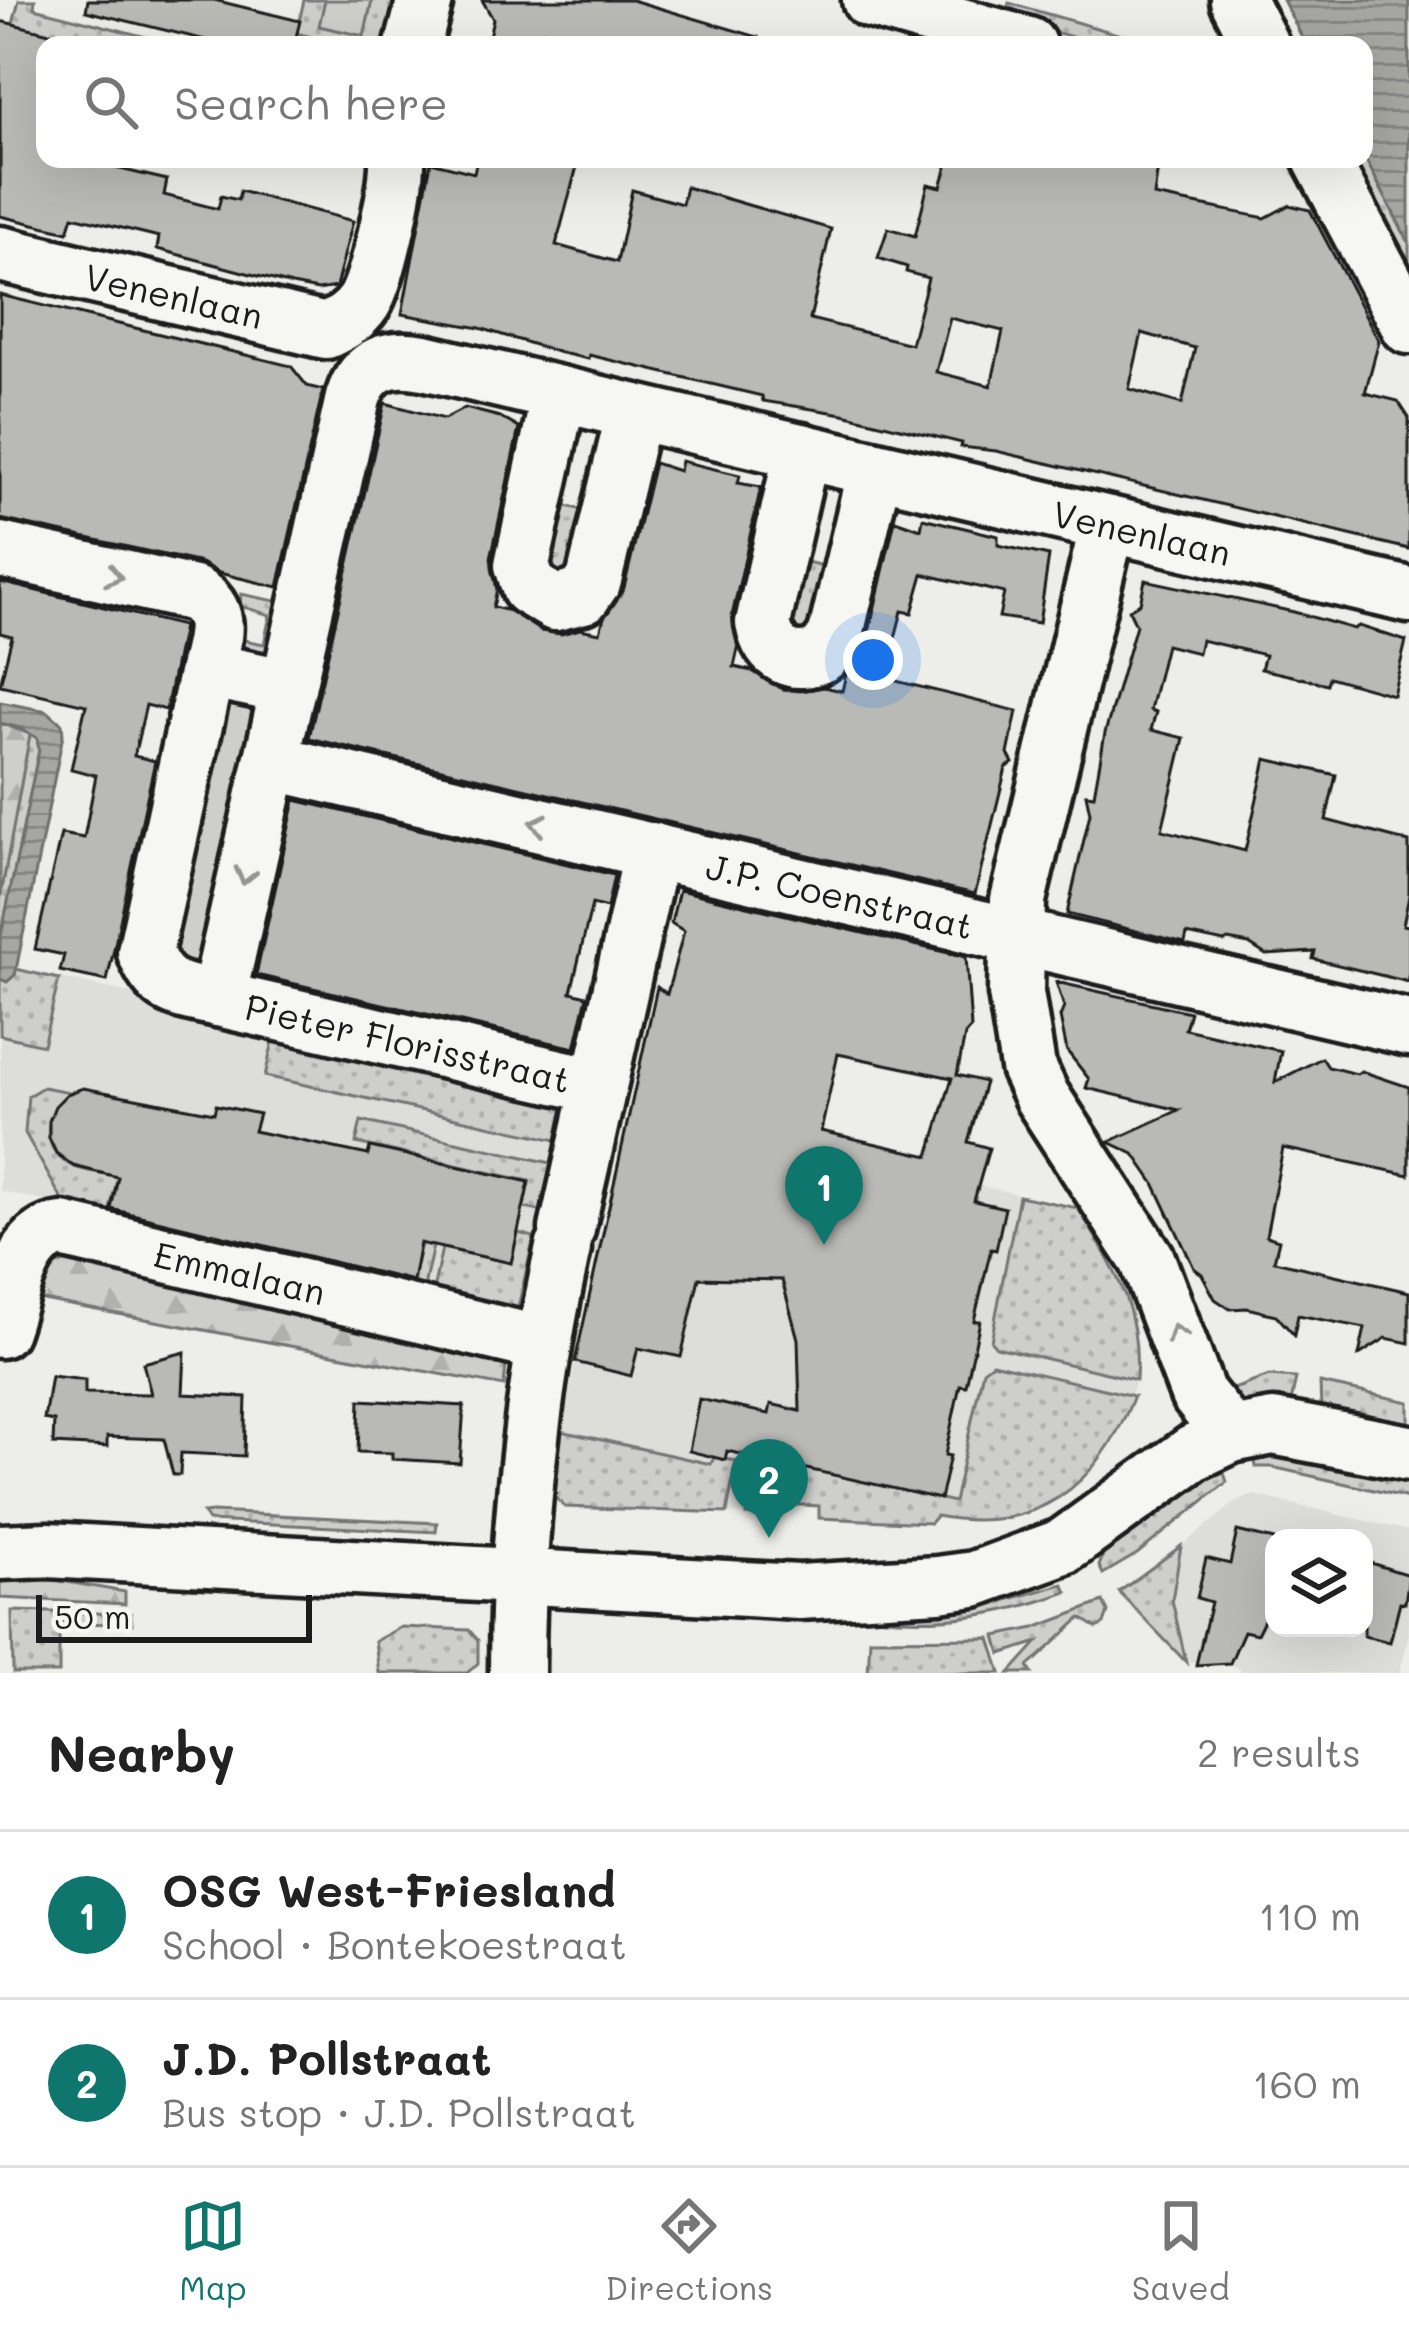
<!DOCTYPE html>
<meta charset="utf-8">
<style>
:root{--surface:#fff;--page:#f6f6f6;--text:#222;--muted:#767676;--line:#e0e0e0;--accent:#0f766e}
body{margin:0;font-family:Mali,sans-serif;background:var(--page);color:var(--text)}
.controls{position:absolute;right:36px;bottom:36px;display:grid;overflow:hidden;border-radius:24px;box-shadow:0 12px 48px #0002}
.controls button{width:108px;height:108px;display:grid;place-items:center;padding:0;border:0;border-bottom:3px solid var(--line);background:var(--surface);color:var(--text);font:60px sans-serif}
.scale{position:absolute;left:36px;bottom:30px;width:276px;box-sizing:border-box;padding-left:12px;border:6px solid #1c1c1c;border-top:0;font-size:33px;line-height:42px;white-space:nowrap;color:#1c1c1c;-webkit-text-stroke:9px #f6f6f2;paint-order:stroke}
.you{position:absolute;left:873px;top:660px;width:42px;height:42px;margin:-30px;border:9px solid #fff;border-radius:50%;background:#1a73e8;box-shadow:0 0 0 18px #1a73e833}
.badge{display:grid;place-items:center;width:78px;height:78px;border-radius:50%;background:var(--accent);color:#fff;font-size:39px;font-weight:700}
.pin{position:absolute;translate:-50% -99px;filter:drop-shadow(0 3px 6px #0008)}
.pin::after{content:'';position:absolute;top:63px;width:42px;height:36px;background:inherit;clip-path:polygon(0 0,100% 0,50% 100%)}
.list{margin:0;padding:0;list-style:none}
h2{display:flex;justify-content:space-between;align-items:center;height:156px;margin:0;padding:0 48px;font-size:51px}
h2 small{font-size:39px;font-weight:400;color:var(--muted)}
.list li{display:grid;grid-template-columns:78px 1fr auto;gap:36px;align-items:center;box-sizing:border-box;height:168px;padding:0 48px;border-top:3px solid var(--line)}
.list b{display:block;font-size:45px;white-space:nowrap}
.list p{margin:0;font-size:39px;white-space:nowrap;color:var(--muted)}
.list em{font-size:39px;font-style:normal;color:var(--muted)}
.icon{flex:none;width:66px;height:66px;fill:none;stroke:currentColor;stroke-width:2;stroke-linecap:round;stroke-linejoin:round}
.map{position:relative;flex:none;width:1409px;height:1673px;overflow:hidden}
.search{position:absolute;background:var(--surface);box-shadow:0 12px 48px #0002;left:36px;right:36px;top:36px;height:132px;display:flex;align-items:center;gap:30px;box-sizing:border-box;padding:0 42px;border-radius:24px;color:var(--muted);font-size:45px}
.sheet{height:492px;background:var(--surface)}
nav{display:flex;justify-content:space-around;align-items:center;box-sizing:border-box;height:168px;border-top:3px solid var(--line);background:var(--surface);font-size:33px;color:var(--muted)}
nav a{display:grid;justify-items:center;gap:6px}
nav .on{color:var(--accent)}
.map>svg:first-child{display:block}
.built{fill:#ddddda;fill-rule:evenodd}
.grass{fill:url(#grass-dots);stroke:#757574;stroke-width:3}
.forest{fill:url(#forest-firs);stroke:#757574;stroke-width:3}
.green{fill:#cececb;stroke:#757574;stroke-width:3}
.water{fill:url(#water-rules);stroke:#6f6f6d;stroke-width:3}
.building{fill:#b9b9b6;stroke:#1c1c1c;stroke-width:3;fill-rule:evenodd}
.lines{fill:none;stroke-linecap:round;stroke-linejoin:round}
.minor-casing{stroke:#1c1c1c;stroke-width:63}
.minor{stroke:#f6f6f2;stroke-width:54}
.oneway{stroke:#949492}
.labels{text-anchor:middle;dominant-baseline:central;stroke-width:9;stroke-linejoin:round;paint-order:stroke}
.street-label{font-size:36px;fill:#1c1c1c;stroke:#f6f6f2}
</style>
<div class="map">
<svg width="1409" height="1673" viewBox="0 0 1409 1673">
<defs>
<pattern id="grass-dots" width="8" height="8" patternUnits="userSpaceOnUse" patternTransform="scale(3)"><rect width="8" height="8" fill="#cececb"/><path d="M2 2h.1M6 6h.1" fill="none" stroke="#b0b0ae" stroke-width="1.8" stroke-linecap="round"/></pattern>
<pattern id="forest-firs" width="22" height="20" patternUnits="userSpaceOnUse" patternTransform="scale(3)"><rect width="22" height="20" fill="#cececb"/><path d="M5 1l3.5 6h-7zM16 11l3.5 6h-7z" fill="#b0b0ae"/></pattern>
<pattern id="water-rules" width="6" height="5" patternUnits="userSpaceOnUse" patternTransform="scale(3)"><rect width="6" height="5" fill="#a6a6a3"/><path d="M0 2.5h6" fill="none" stroke="#868684"/></pattern>
</defs>
<rect width="100%" height="100%" fill="#edede9"/>
<filter id="ink" filterUnits="userSpaceOnUse"><feTurbulence type="fractalNoise" baseFrequency=".00833" numOctaves="2"/><feDisplacementMap in="SourceGraphic" scale="24" xChannelSelector="R" yChannelSelector="G"/><feConvolveMatrix kernelMatrix="1 2 1 2 8 2 1 2 1" color-interpolation-filters="sRGB"/></filter>
<g filter="url(#ink)">
<!-- built -->
<g class="built">
<polygon points="0,964 566,1092 537,1223 602,1237 657,987 843,1031 818,1149 1078,1208 1117,1272 1130,1300 1136,1328 1136,1380 1120,1431 1095,1469 1025,1514 993,1520 943,1518 760,1458 746,1515 727,1513 738,1463 712,1464 561,1431 597,1256 533,1242 517,1312 0,1191"/>
<path d="M1254 1495 1409 1531V1634L1400 1673H1244L1230 1663 1186 1662 1172 1600 1181 1546 1236 1502ZM1274 1538H1364V1628H1274Z"/>
</g>
<!-- grass -->
<g class="grass">
<polygon points="19,0 35,0 34,8 177,45 7,48"/>
<polygon points="304,0 325,0 320,26 364,36 372,0 393,0 384,45 344,45 292,32 299,22"/>
<polygon points="1009,3 1156,45 1101,45 1004,18"/>
<polygon points="1364,156 1409,243 1409,289 1340,159"/>
<polygon points="551,502 598,514 589,577 549,597"/>
<polygon points="798,560 840,570 831,632 786,653"/>
<polygon points="241,594 285,603 273,654 267,653 265,658 238,653 239,639 264,644 270,615 240,606"/>
<polygon points="30,734 37,738 39,750 0,941 0,900"/>
<polygon points="16,969 59,979 43,1045 0,1035 0,979 15,975"/>
<polygon points="276,1028 566,1092 556,1140 265,1076"/>
<path d="M43 1087 70 1092C45 1111 38 1147 70 1165 83 1172 103 1173 118 1176L109 1215 412 1282 421 1244 433 1246 421 1300 65 1205 25 1133 28 1096Z"/>
<polygon points="361,1121 551,1163 540,1211 524,1208 529,1181 356,1143"/>
<path d="M1019 1196 1078 1208C1114 1268 1141 1307 1136 1380L996 1347 991 1341Z"/>
<polygon points="518,1233 534,1237 517,1312 432,1295 442,1248 511,1263"/>
<path d="M992 1363 1134 1396C1098 1486 1037 1535 936 1516L930 1523 819 1518V1506L782 1504 781 1516 746 1515 759 1458 954 1502 983 1370Z"/>
<polygon points="1269,1376 1296,1378 1290,1407 1244,1407 1225,1392"/>
<polygon points="1320,1383 1409,1402 1409,1430 1321,1411"/>
<polygon points="561,1431 711,1464 714,1457 736,1461 727,1513 565,1507 555,1497"/>
<polygon points="1281,1450 1409,1469 1409,1498 1272,1467 1256,1467 1254,1454"/>
<polygon points="1221,1464 1227,1482 1137,1554 1103,1574 1099,1566 1107,1545"/>
<polygon points="213,1512 437,1523 436,1532 208,1521 203,1513"/>
<polygon points="1181,1546 1172,1600 1186,1662 1119,1592"/>
<path d="M1063 1584 1067 1592C1004 1615 942 1625 875 1617V1609L990 1605Z"/>
<polygon points="1103,1602 1108,1612 1104,1624 1097,1628 1081,1618 1028,1667 1032,1673 1010,1673 1038,1642 1001,1654 996,1636 1035,1628"/>
<polygon points="12,1611 131,1614 132,1624 59,1623 59,1673 13,1673"/>
<polygon points="401,1627 469,1630 478,1640 478,1663 467,1673 379,1673 375,1641"/>
<polygon points="990,1638 1001,1673 868,1673 870,1639"/>
</g>
<!-- forest -->
<g class="forest">
<polygon points="0,723 30,734 0,900"/>
<polygon points="64,1262 507,1355 504,1386 38,1299 44,1272"/>
<polygon points="23,1579 50,1579 125,1592 125,1604 0,1598 0,1581"/>
</g>
<!-- green -->
<g class="green">
<polygon points="325,0 372,0 364,36 319,26"/>
<polygon points="222,697 258,699 204,956 190,964 177,961 168,938"/>
</g>
<!-- water -->
<g class="water">
<polygon points="1283,0 1409,0 1409,243 1364,156 1364,45 1306,45"/>
<polygon points="0,702 47,711 62,724 63,735 15,975 7,982 0,979 0,941 39,750 37,738 20,728 0,723"/>
</g>
<!-- building -->
<g class="building">
<polygon points="88,0 214,0 300,21 294,45 226,45 86,11"/>
<polygon points="482,0 632,0 758,37 757,45 596,45 543,31 541,37 531,35 529,45 487,45 493,19"/>
<polygon points="0,21 50,33 45,45 45,159 113,159 111,167 167,180 164,195 218,209 221,196 238,200 240,191 353,221 336,287 318,290 292,285 157,249 159,237 73,216 68,232 0,216"/>
<path d="M477 159H579L556 245 617 262 632 190 682 204 686 187 831 229 810 319 911 344 928 278 906 272 907 267 878 258 888 228 915 236 928 184 941 187 949 159H1159L1154 196 1265 218 1289 205 1310 210 1379 341 1365 393 1398 401 1409 418V549L996 451 961 447 962 443 843 414 763 401 762 396 589 355 588 359 557 352 480 328 402 314 431 162 474 173ZM950 318 1003 331 991 386 936 372ZM1142 333 1195 348 1182 404 1129 389Z"/>
<polygon points="0,295 291,366 307,386 323,390 278,587 219,573 201,563 0,519"/>
<polygon points="385,403 444,419 465,408 500,417 519,428 491,558 497,590 493,607 510,611 541,631 561,634 580,629 600,633 604,617 624,588 654,463 679,471 681,461 740,475 738,483 761,487 732,616 738,649 734,667 752,671 782,689 800,691 824,687 842,691 846,674 866,645 895,520 921,529 923,518 952,525 998,536 998,545 1049,556 1039,623 999,617 1004,593 923,574 912,613 902,611 888,665 900,668 896,681 1017,711 1008,754 1013,763 1006,768 975,894 309,738"/>
<polygon points="1145,580 1294,612 1354,629 1359,626 1406,641 1393,695 1329,677 1327,684 1261,669 1265,655 1201,640 1198,653 1166,645 1150,710 1156,712 1151,730 1184,738 1162,830 1245,851 1266,759 1336,775 1326,820 1409,842 1409,896 1403,925 1409,926 1409,982 1313,959 1315,952 1266,955 1249,944 1228,940 1224,942 1187,934 1185,943 1067,914 1090,813 1086,794 1094,795 1105,733 1136,625 1129,610 1140,603"/>
<polygon points="0,582 183,626 166,710 146,705 134,756 155,761 107,981 60,971 64,955 35,949 61,834 84,838 96,775 71,769 86,705 0,685 12,636 0,633"/>
<polygon points="295,800 614,875 607,908 592,904 571,992 587,996 575,1048 256,975"/>
<path d="M679 890 966 957 971 1028 965 1035 957 1075 985 1082 968 1142 989 1148 974 1201 1005 1208 996 1250 991 1249 974 1321H980L966 1386 960 1385 945 1455 950 1456 940 1499 727 1451 725 1460 689 1451 699 1399 769 1414 771 1404 800 1411 798 1339 782 1280 699 1278 681 1357 638 1348 631 1376 575 1362 657 987 667 994 684 931 671 923ZM838 1054 952 1078 929 1156 821 1131Z"/>
<polygon points="1056,982 1190,1012 1185,1029 1281,1051 1275,1082 1322,1058 1328,1067 1357,1074 1361,1071 1409,1087 1409,1175 1283,1148 1266,1236 1279,1240 1274,1261 1409,1292 1409,1343 1386,1338 1359,1355 1365,1328 1298,1315 1294,1335 1276,1315 1247,1308 1230,1309 1215,1299 1202,1274 1194,1268 1154,1183 1134,1154 1109,1142 1179,1110 1086,1088 1089,1079 1067,1051 1060,1017 1064,1007"/>
<polygon points="83,1088 214,1113 216,1105 259,1114 254,1131 368,1155 370,1147 529,1182 511,1263 420,1243 413,1281 111,1209 118,1177 73,1166 56,1153 49,1138 49,1121 55,1106 67,1094"/>
<polygon points="185,1352 183,1394 246,1397 244,1456 181,1453 180,1475 173,1475 164,1439 107,1437 107,1447 53,1444 54,1421 44,1419 51,1376 85,1380 85,1393 151,1394 143,1363"/>
<polygon points="360,1400 464,1406 460,1463 392,1459 392,1453 358,1452"/>
<polygon points="1237,1531 1274,1540 1274,1615 1267,1614 1257,1634 1244,1631 1230,1663 1196,1665 1211,1602 1197,1598 1206,1558 1230,1564"/>
<polygon points="1364,1561 1409,1575 1405,1603 1400,1602 1390,1642 1364,1636"/>
</g>
<g class="lines">
<defs>
<g id="minor">
<polyline points="870,0 1028,45"/>
<polyline points="1238,0 1261,45"/>
<polyline points="413,45 425,0"/>
<polyline points="1321,159 1409,326"/>
<path d="M0 254 326 331C341 324 354 317 364 302 378 278 398 187 397 159"/>
<polyline points="559,394 522,565 529,588 555,603 583,596 594,580 634,412"/>
<path d="M802 451 763 623C769 655 793 669 823 654L835 638 875 469"/>
<polyline points="1108,524 1018,900 1016,993 1028,1067 1042,1097 1147,1259 1198,1394 1231,1435"/>
<path d="M0 550 194 594C226 612 213 641 207 670"/>
<polyline points="271,762 1409,1028"/>
<path d="M218 999C180 990 160 992 145 952L207 670 288 687"/>
<path d="M599 1086 218 999 353 398C364 363 390 355 424 362L1409 595"/>
<polyline points="567,1229 652,850"/>
<path d="M0 1330C13 1295 19 1235 62 1230L542 1344"/>
<polyline points="0,1552 48,1550 799,1592 938,1584 974,1579 1064,1546 1193,1453 1231,1435 1273,1427 1409,1453"/>
<path d="M517 1673C517 1528 532 1389 563 1248"/>
</g>
</defs>
<!-- minor casing -->
<use href="#minor" class="minor-casing"/>
<!-- minor -->
<use href="#minor" class="minor"/>
</g>
<!-- one-way arrows -->
<defs><path id="oneway-chevron" d="M-2-3.5L2.5 0L-2 3.5" fill="none" stroke-width="1.6" stroke-linecap="round" stroke-linejoin="round" transform="scale(3)"/></defs>
<g class="oneway">
<use href="#oneway-chevron" transform="translate(114 576) rotate(13)"/>
<use href="#oneway-chevron" transform="translate(538 824) rotate(-167)"/>
<use href="#oneway-chevron" transform="translate(245 876) rotate(103)"/>
<use href="#oneway-chevron" transform="translate(1176 1333) rotate(-110)"/>
</g>
</g>
<g class="labels">
<!-- street labels -->
<g class="street-label">
<text transform="translate(174 295) rotate(13)">Venenlaan</text>
<text transform="translate(1142 532) rotate(13)">Venenlaan</text>
<text transform="translate(840 895) rotate(13)">J.P. Coenstraat</text>
<text transform="translate(408 1042) rotate(13)">Pieter Florisstraat</text>
<text transform="translate(240 1272) rotate(13)">Emmalaan</text>
</g>
</g>
</svg>
<div class="controls">
<button><svg class="icon" aria-label="layers" viewBox="0 0 24 24"><path d="M12 4l9 5-9 5-9-5zM3 14l9 5 9-5"/></svg></button>
</div>
<div class="scale">50 m</div>
<div class="you"></div>
<div class="pin badge" style="left:824px;top:1245px">1</div>
<div class="pin badge" style="left:769px;top:1538px">2</div>
<div class="search"><svg class="icon" aria-label="search" viewBox="0 0 24 24"><circle cx="10" cy="10" r="6"/><path d="M15 15l6 6"/></svg>Search here</div>
</div>
<section class="sheet">
<h2>Nearby<small>2 results</small></h2>
<ul class="list">
<li><span class="badge">1</span><div><b>OSG West-Friesland</b><p>School · Bontekoestraat</p></div><em>110 m</em></li>
<li><span class="badge">2</span><div><b>J.D. Pollstraat</b><p>Bus stop · J.D. Pollstraat</p></div><em>160 m</em></li>
</ul>
</section>
<nav>
<a class="on"><svg class="icon" aria-label="map" viewBox="0 0 24 24"><path d="M3 6l6-2 6 2 6-2v14l-6 2-6-2-6 2zM9 4v14M15 6v14"/></svg>Map</a>
<a><svg class="icon" aria-label="directions" viewBox="0 0 24 24"><path d="M12 3l9 9-9 9-9-9zM9 14v-3h6M13 9l2 2-2 2"/></svg>Directions</a>
<a><svg class="icon" aria-label="saved" viewBox="0 0 24 24"><path d="M7 4h10v16l-5-4-5 4z"/></svg>Saved</a>
</nav>
